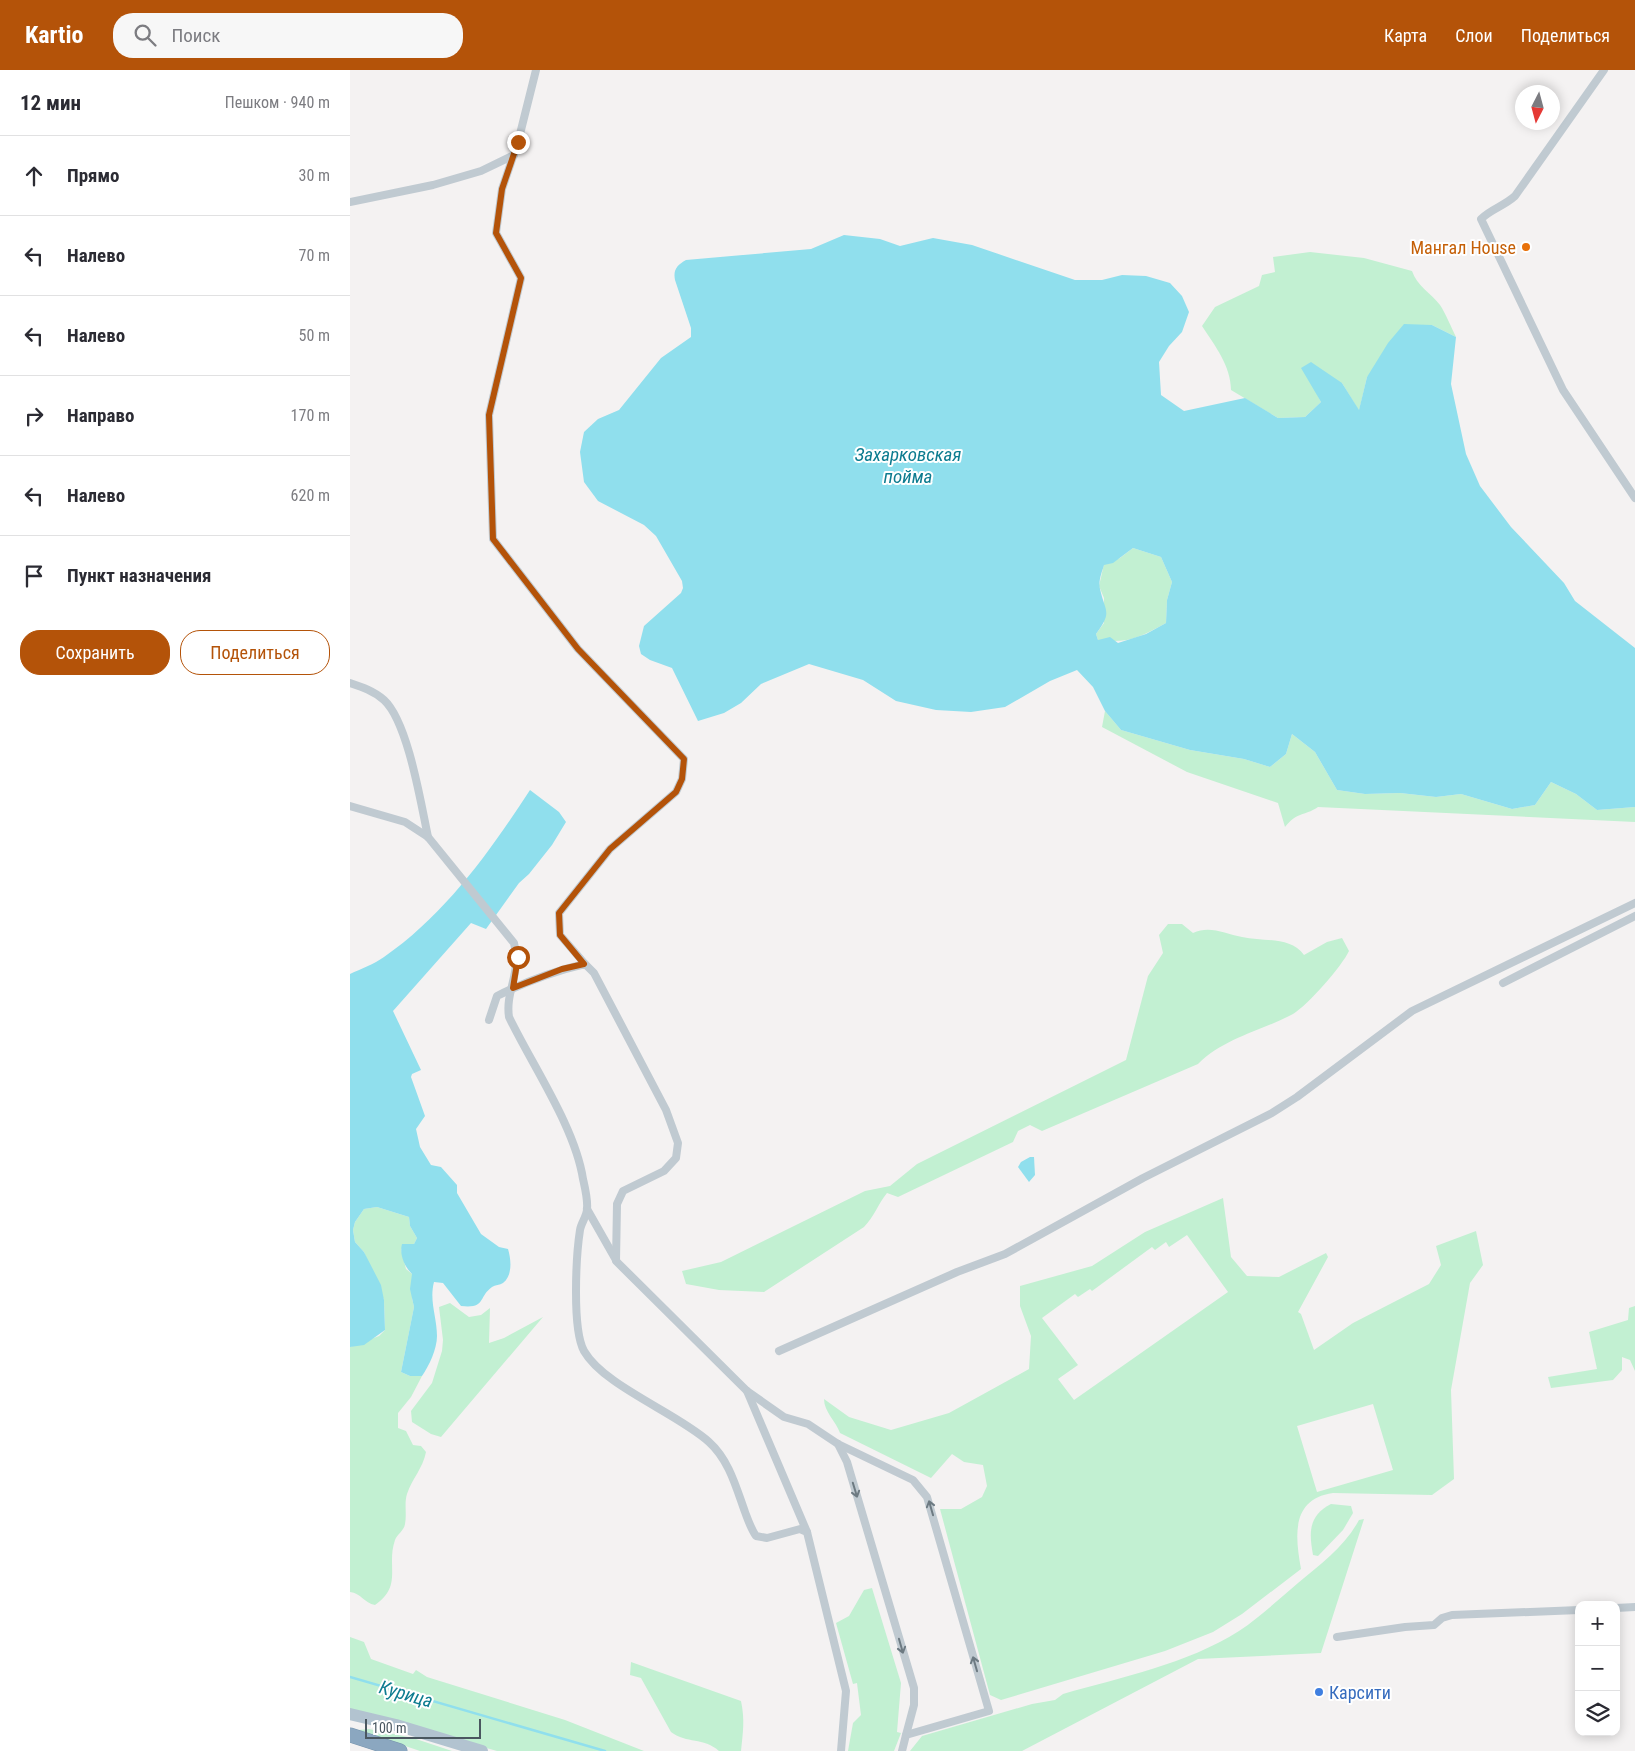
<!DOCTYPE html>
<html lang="ru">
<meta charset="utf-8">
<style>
:root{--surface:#fff;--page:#f7f7f7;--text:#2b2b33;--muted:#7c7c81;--line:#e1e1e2;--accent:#b45309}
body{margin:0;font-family:"Roboto Condensed",sans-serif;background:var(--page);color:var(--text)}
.controls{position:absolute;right:15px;bottom:15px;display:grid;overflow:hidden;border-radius:10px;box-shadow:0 2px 12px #0003}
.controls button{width:45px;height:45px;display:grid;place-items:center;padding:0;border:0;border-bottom:1px solid var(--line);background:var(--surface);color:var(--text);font:25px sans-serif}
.compass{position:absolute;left:1165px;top:15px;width:45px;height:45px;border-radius:50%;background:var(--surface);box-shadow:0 2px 12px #0003;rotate:186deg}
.scale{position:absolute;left:15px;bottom:12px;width:116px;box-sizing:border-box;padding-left:5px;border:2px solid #4a5760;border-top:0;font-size:14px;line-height:18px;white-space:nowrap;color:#4a5760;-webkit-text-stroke:4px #fff;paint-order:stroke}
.stop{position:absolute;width:15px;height:15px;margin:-11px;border:4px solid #b45309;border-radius:50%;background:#fff}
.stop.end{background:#b45309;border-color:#fff;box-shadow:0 1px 5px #0008}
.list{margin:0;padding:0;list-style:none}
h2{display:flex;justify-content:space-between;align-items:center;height:65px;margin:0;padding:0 20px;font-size:21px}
h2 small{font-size:16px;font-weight:400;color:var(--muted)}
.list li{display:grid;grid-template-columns:32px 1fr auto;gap:15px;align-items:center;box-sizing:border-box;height:80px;padding:0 20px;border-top:1px solid var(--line)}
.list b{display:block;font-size:19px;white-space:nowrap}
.list em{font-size:16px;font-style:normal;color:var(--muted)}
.actions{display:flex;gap:10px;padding:15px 20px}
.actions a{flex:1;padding:11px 0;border:1px solid var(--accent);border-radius:20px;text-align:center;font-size:18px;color:var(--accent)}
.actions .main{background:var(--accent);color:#fff}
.icon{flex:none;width:28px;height:28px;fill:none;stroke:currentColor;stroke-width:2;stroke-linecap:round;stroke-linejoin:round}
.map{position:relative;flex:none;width:1285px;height:1681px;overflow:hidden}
header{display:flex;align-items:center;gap:30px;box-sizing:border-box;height:70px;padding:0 25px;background:var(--accent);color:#fff}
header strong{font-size:24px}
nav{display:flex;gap:28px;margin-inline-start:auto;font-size:18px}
.search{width:350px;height:45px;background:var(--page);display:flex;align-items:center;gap:12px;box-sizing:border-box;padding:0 18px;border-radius:20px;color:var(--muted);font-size:19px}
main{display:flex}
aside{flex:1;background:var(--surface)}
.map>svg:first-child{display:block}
.green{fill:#c2f0d2;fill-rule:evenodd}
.water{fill:#90dfed;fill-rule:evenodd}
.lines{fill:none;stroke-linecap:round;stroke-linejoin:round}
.stream{stroke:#90dfed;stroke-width:2.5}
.highway-casing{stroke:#7693ac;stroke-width:15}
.street{stroke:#c0cad1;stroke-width:8}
.primary{stroke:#b2c3d0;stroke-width:12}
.highway{stroke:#8ba7c0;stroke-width:14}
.oneway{stroke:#6d7a82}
.route{stroke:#b45309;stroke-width:6}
.food-dot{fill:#e8710a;stroke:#fff;stroke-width:2}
.shop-dot{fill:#3f7fe0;stroke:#fff;stroke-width:2}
.labels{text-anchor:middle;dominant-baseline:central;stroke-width:4;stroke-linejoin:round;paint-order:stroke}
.food-label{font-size:18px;fill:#c56008;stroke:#fff;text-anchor:end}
.shop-label{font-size:18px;fill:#366cbe;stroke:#fff;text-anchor:start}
.water-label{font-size:19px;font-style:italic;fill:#0d7c90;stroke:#fff}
</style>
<header>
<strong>Kartio</strong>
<div class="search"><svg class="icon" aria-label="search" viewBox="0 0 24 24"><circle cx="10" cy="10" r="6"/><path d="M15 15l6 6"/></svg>Поиск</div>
<nav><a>Карта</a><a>Слои</a><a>Поделиться</a></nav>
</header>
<main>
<aside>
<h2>12 мин<small>Пешком · 940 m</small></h2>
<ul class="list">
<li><svg class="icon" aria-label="ahead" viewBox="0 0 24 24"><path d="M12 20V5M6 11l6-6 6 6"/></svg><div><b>Прямо</b></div><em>30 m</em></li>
<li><svg class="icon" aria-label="left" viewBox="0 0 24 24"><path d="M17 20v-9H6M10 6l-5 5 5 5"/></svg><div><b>Налево</b></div><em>70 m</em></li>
<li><svg class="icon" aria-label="left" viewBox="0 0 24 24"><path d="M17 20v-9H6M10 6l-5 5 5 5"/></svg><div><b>Налево</b></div><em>50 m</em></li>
<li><svg class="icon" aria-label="right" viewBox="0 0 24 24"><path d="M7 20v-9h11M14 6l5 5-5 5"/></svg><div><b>Направо</b></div><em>170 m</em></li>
<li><svg class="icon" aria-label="left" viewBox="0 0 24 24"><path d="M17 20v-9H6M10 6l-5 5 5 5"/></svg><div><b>Налево</b></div><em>620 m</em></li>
<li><svg class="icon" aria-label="arrive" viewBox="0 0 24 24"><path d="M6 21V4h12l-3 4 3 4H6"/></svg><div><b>Пункт назначения</b></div></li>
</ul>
<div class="actions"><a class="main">Сохранить</a><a>Поделиться</a></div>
</aside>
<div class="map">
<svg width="1285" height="1681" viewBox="0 0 1285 1681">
<rect width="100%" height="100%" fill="#f4f2f2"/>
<!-- green -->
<g class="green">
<path d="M960 182 1014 188 1062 201C1067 216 1081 223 1090 235 1096 244 1101 257 1106 267L1082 255 1017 307 1009 341 992 313 965 320 971 332 955 347 928 348 881 320C881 296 865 276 852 256L865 237 909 216 912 205 925 202 923 187Z"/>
<path d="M783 478 811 487 822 512 817 530 816 553C791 567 777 574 748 570L746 564 754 553V528L749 516 754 494 770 488Z"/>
<path d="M755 641 771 660 840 680 894 689 920 697 936 684 942 664 965 682 987 720 1015 724 1050 723 1086 727 1111 724 1162 739 1185 735 1201 712 1226 724 1247 740 1285 737V752L968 737C953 747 948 741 935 757L928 733 837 702 752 657Z"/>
<path d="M818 854H832L843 863C860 855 875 864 892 867 913 872 940 866 954 885L977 872 992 868 999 881C992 896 958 935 943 944 911 961 874 968 848 994L692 1061 680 1055 668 1061 663 1072 548 1127 537 1123C528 1134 524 1147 514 1157L414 1222 369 1220 336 1214 332 1201 371 1192 515 1121 540 1116 567 1094 776 990 798 906 813 883 809 865Z"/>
<path d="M873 1128 881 1187 897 1206 929 1207 976 1183 978 1187 948 1242 951 1244 964 1280 1003 1253 1079 1214 1091 1195 1086 1176 1126 1161 1133 1195 1120 1213 1101 1320 1104 1409 1082 1425 983 1423C941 1429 945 1466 951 1499L892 1544 863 1562 815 1581 651 1630 640 1625 590 1439H611L632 1427 637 1416 633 1395 614 1392 602 1384 581 1408 490 1363C486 1351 474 1342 474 1329L499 1347 541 1360 599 1343 679 1299 681 1266 670 1236V1216L742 1196 795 1162ZM837 1165 878 1222 724 1330 708 1309 728 1295 692 1248 725 1224 728 1227 740 1219 742 1221 802 1177 805 1180 816 1172 819 1177ZM1023 1334 1043 1400 967 1422 947 1356Z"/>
<path d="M27 1137 59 1147 60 1156 67 1168 64 1174 51 1179 56 1199 62 1204V1228L64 1237 51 1302 60 1306H72L61 1327 48 1343V1358L56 1361 63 1375 71 1376 76 1382C73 1398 62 1409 57 1424 54 1433 57 1444 55 1454 54 1461 47 1464 45 1470 36 1496 53 1516 25 1535 14 1533 11 1523 0 1522V1277L29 1266 35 1260 34 1230 14 1182 5 1172 3 1160 5 1152 14 1139Z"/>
<polygon points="100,1233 119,1247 131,1245 140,1238 139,1273 154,1268 193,1247 91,1367 81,1364 62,1352 61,1341 82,1313 92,1281 93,1270 89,1237"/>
<polygon points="1285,1236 1285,1301 1280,1290 1272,1287 1272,1300 1263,1310 1201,1318 1198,1307 1247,1299 1239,1262 1278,1250 1279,1238"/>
<path d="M981 1434 1001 1436 1003 1443 993 1460 968 1486 963 1485C959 1463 958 1446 981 1434Z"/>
<path d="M1014 1449 971 1583 848 1589 672 1681H560L572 1666 682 1634 705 1630 713 1624C772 1607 837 1594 889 1561 910 1547 929 1529 948 1513 971 1494 995 1476 1009 1450Z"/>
<polygon points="522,1518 551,1613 547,1662 551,1663 544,1681 498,1681 503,1653 511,1645 507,1613 503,1614 486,1553 499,1546 514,1520"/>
<polygon points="0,1567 14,1572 21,1589 63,1604 66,1600 77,1607 215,1650 294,1681 147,1681 0,1639"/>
<path d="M281 1592 391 1631C395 1650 393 1662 391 1681H369C353 1667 337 1674 321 1662L291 1608 280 1605Z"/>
<polygon points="19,1659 63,1668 102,1681 70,1681 8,1660"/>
</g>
<!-- water -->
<g class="water">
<path d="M494 165 530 169 550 176 583 168 622 175 725 210H752L772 205 796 206 820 213 832 226 839 242 832 262 819 276 809 292 811 325 834 341 895 328 928 348 955 347 971 332 951 298 961 292 992 313 1009 340 1017 307 1038 273 1054 254 1082 255 1106 267 1101 314 1116 384 1130 416 1161 457 1214 513 1225 531 1285 578V737L1247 740 1226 724 1201 712 1185 735 1162 739 1111 724 1086 727 1050 723 1015 724 987 720 965 682 942 664 936 684 920 697 894 689 840 680 771 660 755 641 743 617 727 600 700 611 655 637 621 642 586 640 546 631 513 610 459 594 411 614 391 633 374 643 348 651 322 598 300 590 291 584 289 576 294 556 331 523 333 518 332 511 306 466 294 455 248 431 234 412 230 382 234 362 248 349 269 340 311 288 341 267V258L325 210C323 200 327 195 336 190L461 179ZM783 478 811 487 822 512 817 530 816 553 796 564 768 573 760 567 748 570 746 564C763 541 755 542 750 519 748 511 752 502 754 495L763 493Z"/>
<path d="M180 720 209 742 216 752 202 775 179 804 169 813 136 859 121 853 43 941 71 1000 62 1004 61 1007 75 1046 66 1059 70 1077 81 1095 91 1097 107 1115V1123L131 1164 149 1177 158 1179C161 1189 163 1205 153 1213 150 1215 145 1215 142 1217 128 1227 136 1239 111 1236L93 1213 84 1212C79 1231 87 1247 87 1266 87 1279 79 1296 72 1306H60L51 1302 64 1237 60 1219 62 1204C55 1197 49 1185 52 1174H64L67 1168 60 1156 59 1147 27 1137 14 1139 5 1152 3 1160 5 1172 14 1182 31 1215 34 1230 35 1260 14 1275 0 1277V904C11 899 24 894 34 887 96 844 140 781 180 720Z"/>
<polygon points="680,1087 684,1087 685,1105 679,1112 668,1097 671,1092"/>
</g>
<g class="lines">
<!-- stream -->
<polyline class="stream" points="0,1607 255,1681"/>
<defs>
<polyline id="highway" points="0,1665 50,1681"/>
</defs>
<!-- highway casing -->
<use href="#highway" class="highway-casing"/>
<!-- street -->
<g class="street">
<polyline points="186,0 168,72 152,119 146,163 171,208 139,345 143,469 228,579 334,689 332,709 326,722 260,779 209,843 210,865 235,894"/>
<path d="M1254 0 1165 126C1154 136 1141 139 1131 149L1213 320 1285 428"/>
<polyline points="0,132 83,115 131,101 164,85"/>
<path d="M0 613C12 617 24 621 34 630 58 652 71 734 78 767"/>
<path d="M0 736 55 752 78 767 164 873C172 903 155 921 159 947 182 995 225 1057 233 1109 235 1118 238 1130 237 1139 237 1146 231 1153 230 1160 226 1186 222 1259 234 1281 254 1316 327 1343 359 1372 379 1390 386 1417 395 1442 398 1450 401 1459 406 1466L417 1468 450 1459 457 1462 496 1621 491 1681"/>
<polyline points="1153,913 1285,846"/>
<path d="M139 950 147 926C175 912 204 901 235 894L244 903 316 1040 328 1073 326 1088 314 1101 273 1121 267 1134 266 1191 397 1321 434 1347 458 1354 488 1374 563 1410 577 1427 639 1641 556 1665 552 1681"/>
<polyline points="237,1139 266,1190"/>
<polyline points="429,1281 607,1202 655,1184 793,1108 922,1043 947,1027 1062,941 1285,833"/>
<polyline points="397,1321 457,1462"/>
<polyline points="488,1374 497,1392 564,1618 564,1635 556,1665"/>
<polyline points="1266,1538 1285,1537"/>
<polyline points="987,1567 1055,1557 1084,1555 1092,1548 1102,1545 1229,1540"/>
</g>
<!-- primary -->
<polyline class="primary" points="0,1644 46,1655 132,1681"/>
<!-- highway -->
<use href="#highway" class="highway"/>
</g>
<!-- one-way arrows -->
<defs><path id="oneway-shaft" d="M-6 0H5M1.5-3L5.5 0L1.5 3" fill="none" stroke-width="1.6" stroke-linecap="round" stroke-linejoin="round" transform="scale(1.25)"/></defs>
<g class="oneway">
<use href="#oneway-shaft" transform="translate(505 1420) rotate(73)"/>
<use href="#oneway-shaft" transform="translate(581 1438) rotate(-106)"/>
<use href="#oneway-shaft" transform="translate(551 1576) rotate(74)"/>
<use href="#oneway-shaft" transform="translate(625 1594) rotate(-106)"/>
</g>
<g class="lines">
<!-- route -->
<polyline class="route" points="168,72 152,119 146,163 171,208 139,345 143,469 228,579 334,689 332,709 326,722 260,779 209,843 210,865 234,894 212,899 163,918 168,887"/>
</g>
<!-- markers -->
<circle class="food-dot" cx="1176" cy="177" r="5"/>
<circle class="shop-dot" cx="969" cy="1622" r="5"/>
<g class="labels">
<!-- food labels -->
<g class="food-label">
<text x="1166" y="177">Мангал House</text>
</g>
<!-- shop labels -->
<g class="shop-label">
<text x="979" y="1622">Карсити</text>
</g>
<!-- water labels -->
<g class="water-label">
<text x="558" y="384">Захарковская<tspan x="558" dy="22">пойма</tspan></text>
<text transform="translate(56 1624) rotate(16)">Курица</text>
</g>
</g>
</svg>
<div class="controls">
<button>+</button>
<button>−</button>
<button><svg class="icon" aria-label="layers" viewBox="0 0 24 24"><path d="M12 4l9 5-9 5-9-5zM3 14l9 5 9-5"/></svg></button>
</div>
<svg class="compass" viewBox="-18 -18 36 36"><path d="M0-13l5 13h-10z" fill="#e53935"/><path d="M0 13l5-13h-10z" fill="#7c7c81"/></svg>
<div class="scale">100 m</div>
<div class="stop" style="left:168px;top:887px"></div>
<div class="stop end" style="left:168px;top:72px"></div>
</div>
</main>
